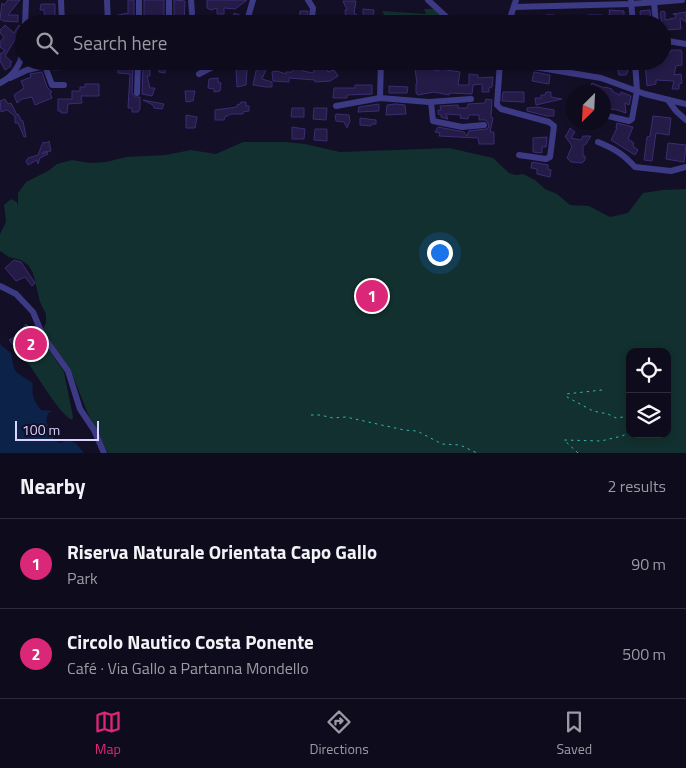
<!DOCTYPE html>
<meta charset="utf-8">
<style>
:root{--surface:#0e0b1c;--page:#171425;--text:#f1f3f6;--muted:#9b9ba3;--line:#2e2b3b;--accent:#db2777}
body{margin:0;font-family:"Titillium Web",sans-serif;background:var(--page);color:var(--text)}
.controls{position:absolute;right:15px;bottom:15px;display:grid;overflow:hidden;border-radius:10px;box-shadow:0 2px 8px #0003}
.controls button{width:45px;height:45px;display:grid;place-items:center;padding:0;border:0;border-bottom:1px solid var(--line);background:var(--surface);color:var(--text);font:25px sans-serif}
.compass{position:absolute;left:566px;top:85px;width:45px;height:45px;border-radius:50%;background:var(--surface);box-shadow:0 2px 8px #0003;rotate:204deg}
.scale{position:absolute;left:15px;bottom:12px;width:84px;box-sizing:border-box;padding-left:5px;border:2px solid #d9d4ff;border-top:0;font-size:14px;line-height:18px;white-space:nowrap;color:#d9d4ff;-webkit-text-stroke:4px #130f26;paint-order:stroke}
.you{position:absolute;left:439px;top:252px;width:18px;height:18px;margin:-12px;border:4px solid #fff;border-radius:50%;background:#1a73e8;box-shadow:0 0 0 8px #1a73e833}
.badge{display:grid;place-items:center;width:32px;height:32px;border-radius:50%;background:var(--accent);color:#fff;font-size:16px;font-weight:700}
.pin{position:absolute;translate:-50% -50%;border:2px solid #fff;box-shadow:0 1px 5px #0006}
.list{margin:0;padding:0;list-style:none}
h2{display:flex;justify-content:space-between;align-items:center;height:65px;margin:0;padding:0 20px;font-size:21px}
h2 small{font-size:16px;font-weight:400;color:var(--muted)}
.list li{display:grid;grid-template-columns:32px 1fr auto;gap:15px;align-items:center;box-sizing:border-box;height:90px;padding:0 20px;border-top:1px solid var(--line)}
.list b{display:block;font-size:19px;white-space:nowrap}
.list p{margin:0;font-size:16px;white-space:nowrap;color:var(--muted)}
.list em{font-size:16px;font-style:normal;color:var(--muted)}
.icon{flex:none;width:28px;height:28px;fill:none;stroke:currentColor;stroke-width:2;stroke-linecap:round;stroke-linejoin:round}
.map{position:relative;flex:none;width:686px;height:453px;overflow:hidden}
.search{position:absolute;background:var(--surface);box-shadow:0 2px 8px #0003;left:15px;right:15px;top:15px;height:55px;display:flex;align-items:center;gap:12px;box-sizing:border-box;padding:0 18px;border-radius:28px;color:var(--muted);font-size:19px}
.sheet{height:245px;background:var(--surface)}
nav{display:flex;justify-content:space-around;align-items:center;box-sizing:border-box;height:70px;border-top:1px solid var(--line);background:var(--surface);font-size:14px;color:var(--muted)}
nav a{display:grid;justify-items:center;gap:2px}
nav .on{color:var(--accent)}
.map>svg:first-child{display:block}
.green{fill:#12302f;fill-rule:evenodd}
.water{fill:#0c2248}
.building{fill:#241b47;stroke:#3b2d73}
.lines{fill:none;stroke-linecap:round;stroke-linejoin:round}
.path{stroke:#2fb8b0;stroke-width:1;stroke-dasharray:2.5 4;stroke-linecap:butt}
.minor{stroke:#3d3a85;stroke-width:6}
</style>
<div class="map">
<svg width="686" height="453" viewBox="0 0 686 453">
<rect width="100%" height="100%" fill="#130f26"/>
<!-- green -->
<g class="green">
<polygon points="424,9 434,9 445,20 384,15 382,11 426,14"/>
<path d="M243 142H286L305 144 340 152 449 148 493 158 509 173 516 175 523 174 535 180 545 189 557 194 570 205 589 206 610 217 628 213 643 193 663 190 686 189V453H108L88 414 70 369 45 335 43 329 46 323V314L40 302 33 273 28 265 21 260 9 257 0 251V234L6 222 4 205 11 199 17 202 18 206V193L26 182 48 171 57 164 72 160 90 163 106 162 126 157 165 155 191 150 216 154ZM630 352H667V434H630Z"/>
<path d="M47 347 64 372 73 417 72 420C58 413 37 374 25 359L29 355 31 357 36 351 41 354Z"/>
</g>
<!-- water -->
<path class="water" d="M0 343 2 346 11 353C15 377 15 370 33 383 31 395 34 401 41 410L53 411 48 413 46 421 55 441 62 443 66 439 76 443 84 453H0Z"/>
<!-- building -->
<g class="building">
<polygon points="8,0 20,0 8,15 18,15 18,22 3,21 0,19 2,3 4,5"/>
<polygon points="128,0 134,0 134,24 126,22 127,18 115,20 114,16 128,13"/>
<polygon points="144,0 164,0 164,24 161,24 161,21 144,21"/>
<polygon points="174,0 185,1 184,24 174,24"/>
<polygon points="207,0 247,0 235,9 224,8 224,14 217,14 217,8 211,10 207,8"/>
<polygon points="343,1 356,1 354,13 363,19 363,9 374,10 373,21 357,21 357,24 346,24 345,10 347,10"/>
<polygon points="41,4 55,4 55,24 45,24 44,10 40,10"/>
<polygon points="609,10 624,11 624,21 620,24 610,24 608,15 610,15"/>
<polygon points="650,10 651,24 641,24 640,11"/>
<polygon points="300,11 308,11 307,19 309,21 299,21"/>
<polygon points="662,11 665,12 665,20 675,18 676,15 673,14 686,12 686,22 680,18 681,29 663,30 660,13"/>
<polygon points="234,13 242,16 238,24 230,24"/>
<polygon points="546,15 554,15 554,24 518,24 520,19 526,19 526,20 546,18"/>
<polygon points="588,15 602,15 601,24 589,24 587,18"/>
<polygon points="273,16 285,16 285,24 274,24"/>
<polygon points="560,16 573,17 573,24 557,24"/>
<polygon points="80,18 103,18 103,24 95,24 95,22 80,24"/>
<polygon points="5,25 14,33 19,25 22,28 5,56 12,62 10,63 11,66 5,70 0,61 0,54 5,51 0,47 0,42 4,37 0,33 0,30"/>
<polygon points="671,50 681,50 682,53 682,65 676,66 674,75 681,74 682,83 679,84 679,89 672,89 674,81 656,80 656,84 647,86 645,63 659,64 659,61 662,61 662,52 671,52"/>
<polygon points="56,61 74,61 74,69 53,70 53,63 56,63"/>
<polygon points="118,61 133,61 132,93 135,97 140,97 140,109 138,112 132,112 132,108 128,108 130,74 118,73"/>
<polygon points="154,61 165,61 165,73 159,72 159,68 154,67"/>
<polygon points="260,61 268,65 262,79 272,82 272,87 266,87 253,85 256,71"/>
<polygon points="614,61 620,61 621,67 627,66 628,71 626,75 619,75 618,70 614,69"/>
<polygon points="318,66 327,67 328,72 334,70 338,76 330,81 315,82 315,80 289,78 289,82 273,81 272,72 277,71 286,74 286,72 292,72 296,67 302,68 303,71 313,73 314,70 316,70"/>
<polygon points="415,68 431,69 439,71 440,69 460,72 458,85 469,85 469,74 478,75 478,78 493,77 492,87 489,88 489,92 482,92 482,84 473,85 472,94 450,93 449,95 434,92 418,95 416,93 416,84 417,84"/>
<polygon points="143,69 150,70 150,76 147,76 150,88 155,88 152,96 142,94"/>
<polygon points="236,69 247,69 246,85 237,87"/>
<polygon points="42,72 47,87 52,92 50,93 52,98 35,105 32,97 22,99 17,103 14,95 24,88 21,81 31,77 30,74"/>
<polygon points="534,72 550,75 549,84 532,81"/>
<polygon points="218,78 218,82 221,83 220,91 214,92 214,89 208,88 209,79"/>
<polygon points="592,83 605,88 605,87 612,89 612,91 620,95 621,92 631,96 629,105 625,103 626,113 617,110 611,109 610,111 604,109 604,92 589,92"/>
<polygon points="85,84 99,84 99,96 81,96 82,103 68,104 67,113 61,113 61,111 58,111 58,99 72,99 72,91 80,91 80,87 85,87"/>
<polygon points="355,85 372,85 372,94 347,95 347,98 333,98 334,88 355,88"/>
<polygon points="389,86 408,87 407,93 389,93"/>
<polygon points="185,91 195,91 193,101 186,102"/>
<polygon points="503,92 524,92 524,102 502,101"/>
<polygon points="546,92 551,92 551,97 562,99 536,105 535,98 541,98 541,95 545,95"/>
<polygon points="5,99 8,104 11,103 17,115 18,114 21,120 23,121 26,137 24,137 18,123 15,123 15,116 7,110 1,112 0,101"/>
<polygon points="486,99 492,100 491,117 493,118 490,132 494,132 494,144 479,144 478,138 439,136 440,133 435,132 438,127 464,132 467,136 469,131 486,129 489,127 488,123 486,120 479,120 479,115 469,115 468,119 460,118 461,115 446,114 448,119 441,117 441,115 438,114 438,110 441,110 440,106 458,105 458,108 467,108 468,104 485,103"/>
<polygon points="143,100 164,104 162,109 154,108 153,105"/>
<polygon points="241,102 246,102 246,106 249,106 249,111 243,112 243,114 231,114 225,117 224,120 215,120 215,110 237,107 237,105 240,104"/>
<polygon points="379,104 379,111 358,112 359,107"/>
<polygon points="395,104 405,105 406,114 386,115 387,105"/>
<polygon points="537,107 554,110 554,116 547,116 527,111 527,108"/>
<polygon points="292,108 304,108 304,117 291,117"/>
<polygon points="314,108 327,108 326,120 313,119"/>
<polygon points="336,114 349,115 350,121 347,128 344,122 336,121 335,116"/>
<polygon points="186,115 197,117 195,128 186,128"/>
<polygon points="653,116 671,118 669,135 656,133 652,161 644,160 647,137 650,136"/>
<polygon points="360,118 376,120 376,124 372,124 371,126 360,125"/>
<polygon points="617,123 633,127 628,139 634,143 633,146 638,150 635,155 611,140 617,128 616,128"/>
<polygon points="292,127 305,129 304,139 292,139"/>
<polygon points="570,128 575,132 571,138 581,140 583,136 591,136 586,144 583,146 583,156 585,156 585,160 582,163 571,162 567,158 572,146 565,136 566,136"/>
<polygon points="315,129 327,129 327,141 314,140"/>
<polygon points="547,137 546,147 542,147 542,153 533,152 533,138"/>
<polygon points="49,141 51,151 43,152 42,154 47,152 48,154 40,158 38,164 37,160 28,165 26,161 28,158 38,155 43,142 46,143"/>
<polygon points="668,143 686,145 684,162 666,159"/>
<polygon points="532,162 548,165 548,169 551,170 550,177 537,174 537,169 531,168"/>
<polygon points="14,260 21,262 35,283 32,286 25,277 16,281 5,268"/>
<polygon points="26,324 37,336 33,340 44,350 41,354 36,351 31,357 29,355 25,359 9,340 25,332 22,329"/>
</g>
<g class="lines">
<!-- path -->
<g class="path">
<polyline points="602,390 566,394 567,397 593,411 608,414 616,418 623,417 630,419"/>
<polyline points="311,415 320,415 333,418 346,417 404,430 417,431 442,444 460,445 477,453"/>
<polyline points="578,453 564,440 601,441 622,436 630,432"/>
</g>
<!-- minor -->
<g class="minor">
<polyline points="61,0 62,24"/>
<polyline points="107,0 108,24"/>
<polyline points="191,0 192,13"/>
<polyline points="308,0 313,8 312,17"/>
<polyline points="428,0 454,24"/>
<polyline points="631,0 633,24"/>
<polyline points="654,2 656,24"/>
<polyline points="514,7 631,4 682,0"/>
<polyline points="169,23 169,0"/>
<polyline points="25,24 26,0"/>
<polyline points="139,24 139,0"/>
<polyline points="246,24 253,0"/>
<polyline points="508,24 516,0"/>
<polyline points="662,40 686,44"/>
<polyline points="498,61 601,78 645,94 686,104"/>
<polyline points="500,62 497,105 501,109 549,122 554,126 550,157 546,159 519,155"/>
<polyline points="199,74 224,61"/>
<polyline points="10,78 27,70 45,66 52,85 64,85"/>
<path d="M0 83C14 76 19 66 24 51"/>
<polyline points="137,93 138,61"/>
<polyline points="380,98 381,61"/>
<polyline points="668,100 676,111 686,120"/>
<polyline points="431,102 433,121 462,127 484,125"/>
<polyline points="336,106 380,98 429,102 471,99"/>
<polyline points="569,107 574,108"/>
<polyline points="604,115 629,121 632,119 637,91 635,61"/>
<path d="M598 142C615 149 623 154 635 167L671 171 686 167"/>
<polyline points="0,286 16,294 33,312 43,336 68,371 80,409 94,430 104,453"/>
</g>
</g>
</svg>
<div class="controls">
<button><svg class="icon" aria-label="locate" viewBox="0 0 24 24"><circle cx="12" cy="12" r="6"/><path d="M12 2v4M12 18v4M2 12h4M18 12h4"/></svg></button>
<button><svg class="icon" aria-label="layers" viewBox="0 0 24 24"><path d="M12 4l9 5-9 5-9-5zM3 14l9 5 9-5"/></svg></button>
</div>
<svg class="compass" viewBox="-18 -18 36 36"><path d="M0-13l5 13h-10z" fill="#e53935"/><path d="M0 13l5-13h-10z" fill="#9b9ba3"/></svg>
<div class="scale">100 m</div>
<div class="you"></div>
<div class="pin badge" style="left:372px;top:296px">1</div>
<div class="pin badge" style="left:31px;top:344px">2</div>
<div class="search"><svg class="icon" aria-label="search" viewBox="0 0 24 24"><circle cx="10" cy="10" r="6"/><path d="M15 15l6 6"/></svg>Search here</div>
</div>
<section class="sheet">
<h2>Nearby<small>2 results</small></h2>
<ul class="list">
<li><span class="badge">1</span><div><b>Riserva Naturale Orientata Capo Gallo</b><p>Park</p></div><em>90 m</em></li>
<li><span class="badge">2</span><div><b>Circolo Nautico Costa Ponente</b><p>Café · Via Gallo a Partanna Mondello</p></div><em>500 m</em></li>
</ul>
</section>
<nav>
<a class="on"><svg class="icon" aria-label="map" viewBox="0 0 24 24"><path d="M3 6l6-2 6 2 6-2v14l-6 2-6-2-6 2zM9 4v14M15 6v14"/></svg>Map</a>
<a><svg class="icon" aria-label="directions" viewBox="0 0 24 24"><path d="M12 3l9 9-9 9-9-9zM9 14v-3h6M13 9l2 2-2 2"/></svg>Directions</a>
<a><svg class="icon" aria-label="saved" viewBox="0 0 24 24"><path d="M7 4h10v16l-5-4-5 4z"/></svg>Saved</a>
</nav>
